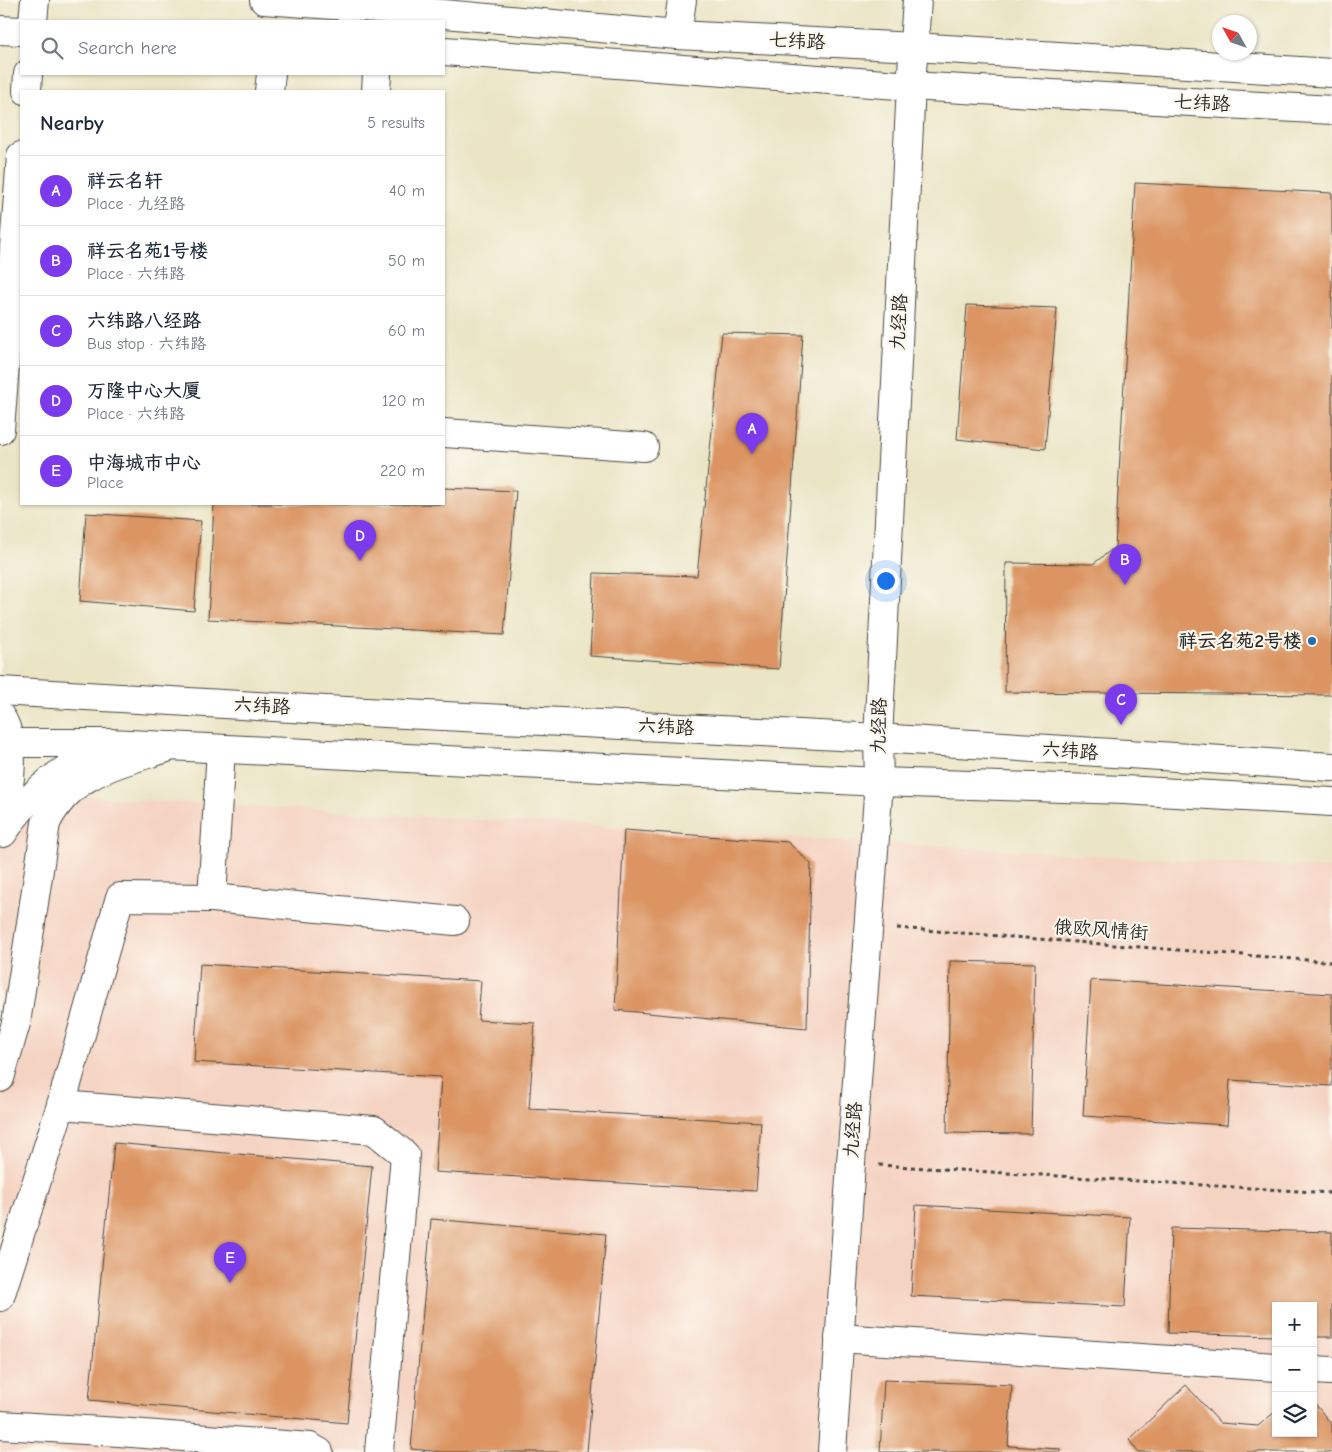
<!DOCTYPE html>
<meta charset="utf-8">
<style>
:root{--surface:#fff;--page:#f2f2f3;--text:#1f2937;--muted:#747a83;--line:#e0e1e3;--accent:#7c3aed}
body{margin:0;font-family:"Comic Neue","LXGW WenKai TC",sans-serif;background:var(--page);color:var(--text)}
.controls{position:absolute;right:15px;bottom:15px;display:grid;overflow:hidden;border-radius:0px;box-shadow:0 1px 4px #0004}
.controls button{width:45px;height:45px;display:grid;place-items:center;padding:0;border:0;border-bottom:1px solid var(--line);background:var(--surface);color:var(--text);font:25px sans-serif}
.compass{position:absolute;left:1212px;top:15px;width:45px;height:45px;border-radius:50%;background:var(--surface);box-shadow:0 1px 4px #0004;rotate:310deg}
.you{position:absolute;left:885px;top:580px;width:18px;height:18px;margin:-12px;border:4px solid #fff;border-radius:50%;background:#1a73e8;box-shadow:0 0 0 8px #1a73e833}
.badge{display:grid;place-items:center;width:32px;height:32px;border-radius:50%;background:var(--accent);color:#fff;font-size:16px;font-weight:700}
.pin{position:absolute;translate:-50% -41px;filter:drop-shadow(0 1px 2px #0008)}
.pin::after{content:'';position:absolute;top:26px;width:18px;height:15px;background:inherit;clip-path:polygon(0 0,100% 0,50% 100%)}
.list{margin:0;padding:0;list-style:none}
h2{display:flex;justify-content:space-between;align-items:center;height:65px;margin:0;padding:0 20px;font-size:21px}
h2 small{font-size:16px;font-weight:400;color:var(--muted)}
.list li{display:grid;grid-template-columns:32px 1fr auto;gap:15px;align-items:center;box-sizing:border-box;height:70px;padding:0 20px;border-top:1px solid var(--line)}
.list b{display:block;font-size:19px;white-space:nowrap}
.list p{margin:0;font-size:16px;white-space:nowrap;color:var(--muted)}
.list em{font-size:16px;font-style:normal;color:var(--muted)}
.icon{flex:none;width:28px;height:28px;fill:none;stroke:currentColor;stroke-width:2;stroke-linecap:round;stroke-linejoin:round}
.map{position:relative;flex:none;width:1332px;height:1452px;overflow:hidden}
.search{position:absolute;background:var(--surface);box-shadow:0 1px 4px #0004;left:20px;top:20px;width:425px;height:55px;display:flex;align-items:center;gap:12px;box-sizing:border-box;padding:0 18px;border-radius:0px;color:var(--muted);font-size:19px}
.panel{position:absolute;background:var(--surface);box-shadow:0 1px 4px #0004;left:20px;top:90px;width:425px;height:415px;border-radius:0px}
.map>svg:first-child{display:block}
.built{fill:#f5d3c2;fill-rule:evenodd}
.building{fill:#db9462}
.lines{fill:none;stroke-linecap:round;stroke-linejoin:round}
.minor-casing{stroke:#484742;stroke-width:30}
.major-casing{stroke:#484742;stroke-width:30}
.path{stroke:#484742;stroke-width:3;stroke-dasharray:4 4;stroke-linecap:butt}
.minor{stroke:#fff;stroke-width:28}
.major{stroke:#fff;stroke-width:28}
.poi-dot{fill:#1f6fb2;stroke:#fbf7ec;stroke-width:2}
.labels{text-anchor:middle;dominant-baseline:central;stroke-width:4.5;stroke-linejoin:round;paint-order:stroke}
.street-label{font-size:19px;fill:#2b2b2b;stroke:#fbf7ec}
.poi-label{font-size:19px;font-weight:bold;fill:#2b2b2b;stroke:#fbf7ec;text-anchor:end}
</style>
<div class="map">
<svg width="1332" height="1452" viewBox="0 0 1332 1452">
<rect width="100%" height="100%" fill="#fbf7ec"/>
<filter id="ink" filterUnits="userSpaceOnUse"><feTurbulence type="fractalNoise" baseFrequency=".02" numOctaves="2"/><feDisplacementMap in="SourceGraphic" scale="10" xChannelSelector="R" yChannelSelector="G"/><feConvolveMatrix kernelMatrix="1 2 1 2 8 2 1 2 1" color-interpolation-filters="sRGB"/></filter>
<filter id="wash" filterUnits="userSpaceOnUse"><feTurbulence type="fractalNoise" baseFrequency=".0096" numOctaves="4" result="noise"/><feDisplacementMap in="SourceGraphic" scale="20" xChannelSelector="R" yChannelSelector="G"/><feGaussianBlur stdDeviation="1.12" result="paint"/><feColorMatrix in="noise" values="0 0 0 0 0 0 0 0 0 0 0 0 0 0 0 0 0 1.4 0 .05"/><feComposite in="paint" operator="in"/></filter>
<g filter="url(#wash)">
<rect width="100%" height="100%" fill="#ebe5c6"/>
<!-- built -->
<path class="built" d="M0 792 1332 869V1452H0ZM1276 1306H1313V1433H1276Z"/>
<g id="blocks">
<!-- building -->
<g class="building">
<polygon points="1135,183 1332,193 1332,695 1005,692 1006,563 1093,564 1115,547"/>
<polygon points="967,305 1057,308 1045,449 957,439"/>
<polygon points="722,333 803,335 779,669 590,656 594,573 697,576"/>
<polygon points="444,488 516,491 504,635 208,619 214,504 444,504"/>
<polygon points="86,513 201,521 194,611 80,601"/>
<polygon points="624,830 788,842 811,864 807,1028 615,1010"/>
<polygon points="950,961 1035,963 1031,1134 947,1133"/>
<polygon points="200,964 481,981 478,1020 535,1023 529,1109 761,1122 756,1191 435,1172 441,1077 194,1062"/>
<polygon points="1091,980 1332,994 1332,1086 1230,1080 1227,1125 1083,1116"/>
<polygon points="114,1143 372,1166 347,1423 89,1400"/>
<polygon points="916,1205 1130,1217 1125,1307 911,1296"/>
<polygon points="431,1219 606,1234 587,1452 442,1452 411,1449"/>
<polygon points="1171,1228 1332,1232 1332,1337 1313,1337 1313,1306 1276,1306 1276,1336 1168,1333"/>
<polygon points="884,1380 1012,1385 1008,1446 1061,1449 1061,1452 880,1452"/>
<polygon points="1186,1385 1220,1423 1258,1426 1276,1411 1276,1433 1313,1433 1313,1401 1332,1425 1332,1452 1138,1452 1129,1440"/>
</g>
</g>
</g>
<g filter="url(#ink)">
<use href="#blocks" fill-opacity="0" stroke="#484742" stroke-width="1"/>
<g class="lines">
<defs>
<g id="minor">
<polyline points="264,0 389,9 677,35 914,47 1332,73"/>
<polyline points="33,21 35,0"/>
<polyline points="0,30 21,31"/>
<polyline points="677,35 682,0"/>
<polyline points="444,51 911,86 1332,110"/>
<polyline points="27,91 28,74"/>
<polyline points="269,91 271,74"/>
<polyline points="376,91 377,74"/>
<polyline points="0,430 21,156"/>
<polyline points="444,433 644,447"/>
<polyline points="212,898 455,921"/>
<path d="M0 1078 16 1023 46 823C72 770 120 764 172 746"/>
<polyline points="61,1105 374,1130 405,1155 379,1452"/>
<polyline points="0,1297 61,1105 120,897 212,898 221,749"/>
<polyline points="839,1338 1276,1367"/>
<polyline points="1313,1370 1332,1371"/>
<polyline points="0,1425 119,1432 310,1447 319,1452"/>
<polyline points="832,1452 851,1163 879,782 878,738 911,86 917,0"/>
</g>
<g id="major">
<polyline points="0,691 326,710 878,738 1332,767"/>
<path d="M0 716C20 744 7 798 3 830"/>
<polyline points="0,743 110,743 879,782 1124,790 1332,802"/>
<path d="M3 833C31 789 64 768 110 744"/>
</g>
</defs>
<!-- minor casing -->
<use href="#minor" class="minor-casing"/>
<!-- major casing -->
<use href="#major" class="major-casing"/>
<!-- path -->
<g class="path">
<polyline points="897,928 1332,962"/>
<polyline points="879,1165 1332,1193"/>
</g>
<!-- minor -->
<use href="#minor" class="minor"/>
<!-- major -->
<use href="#major" class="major"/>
</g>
</g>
<!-- markers -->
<circle class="poi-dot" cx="1312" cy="641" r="5"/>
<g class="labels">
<!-- street labels -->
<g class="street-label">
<text transform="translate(797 41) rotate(3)">七纬路</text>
<text transform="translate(1202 103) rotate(3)">七纬路</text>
<text transform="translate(899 322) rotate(-87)">九经路</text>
<text transform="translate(262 706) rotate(3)">六纬路</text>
<text transform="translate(879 726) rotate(-89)">九经路</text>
<text transform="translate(666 727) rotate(3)">六纬路</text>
<text transform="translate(1070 751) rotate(4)">六纬路</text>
<text transform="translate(1101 930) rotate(4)">俄欧风情街</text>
<text transform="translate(853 1130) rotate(-86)">九经路</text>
</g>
<!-- poi labels -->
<g class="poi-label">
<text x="1302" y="641">祥云名苑2号楼</text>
</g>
</g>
</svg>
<div class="controls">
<button>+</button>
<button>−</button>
<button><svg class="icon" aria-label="layers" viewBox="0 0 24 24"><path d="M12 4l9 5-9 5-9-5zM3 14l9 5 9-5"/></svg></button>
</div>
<svg class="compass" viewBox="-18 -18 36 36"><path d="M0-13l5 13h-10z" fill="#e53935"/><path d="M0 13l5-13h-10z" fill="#747a83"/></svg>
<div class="you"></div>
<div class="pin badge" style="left:752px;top:454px">A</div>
<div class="pin badge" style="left:1125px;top:585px">B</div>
<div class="pin badge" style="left:1121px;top:725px">C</div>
<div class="pin badge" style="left:360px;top:561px">D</div>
<div class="pin badge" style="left:230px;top:1283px">E</div>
<div class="search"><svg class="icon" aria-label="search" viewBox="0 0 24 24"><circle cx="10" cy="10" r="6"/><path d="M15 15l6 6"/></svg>Search here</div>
<section class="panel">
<h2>Nearby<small>5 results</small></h2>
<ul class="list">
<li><span class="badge">A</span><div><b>祥云名轩</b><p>Place · 九经路</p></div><em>40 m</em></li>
<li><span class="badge">B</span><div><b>祥云名苑1号楼</b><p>Place · 六纬路</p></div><em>50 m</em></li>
<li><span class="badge">C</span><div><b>六纬路八经路</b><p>Bus stop · 六纬路</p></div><em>60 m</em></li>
<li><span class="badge">D</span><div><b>万隆中心大厦</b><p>Place · 六纬路</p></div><em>120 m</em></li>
<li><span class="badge">E</span><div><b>中海城市中心</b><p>Place</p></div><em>220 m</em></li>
</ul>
</section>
</div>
